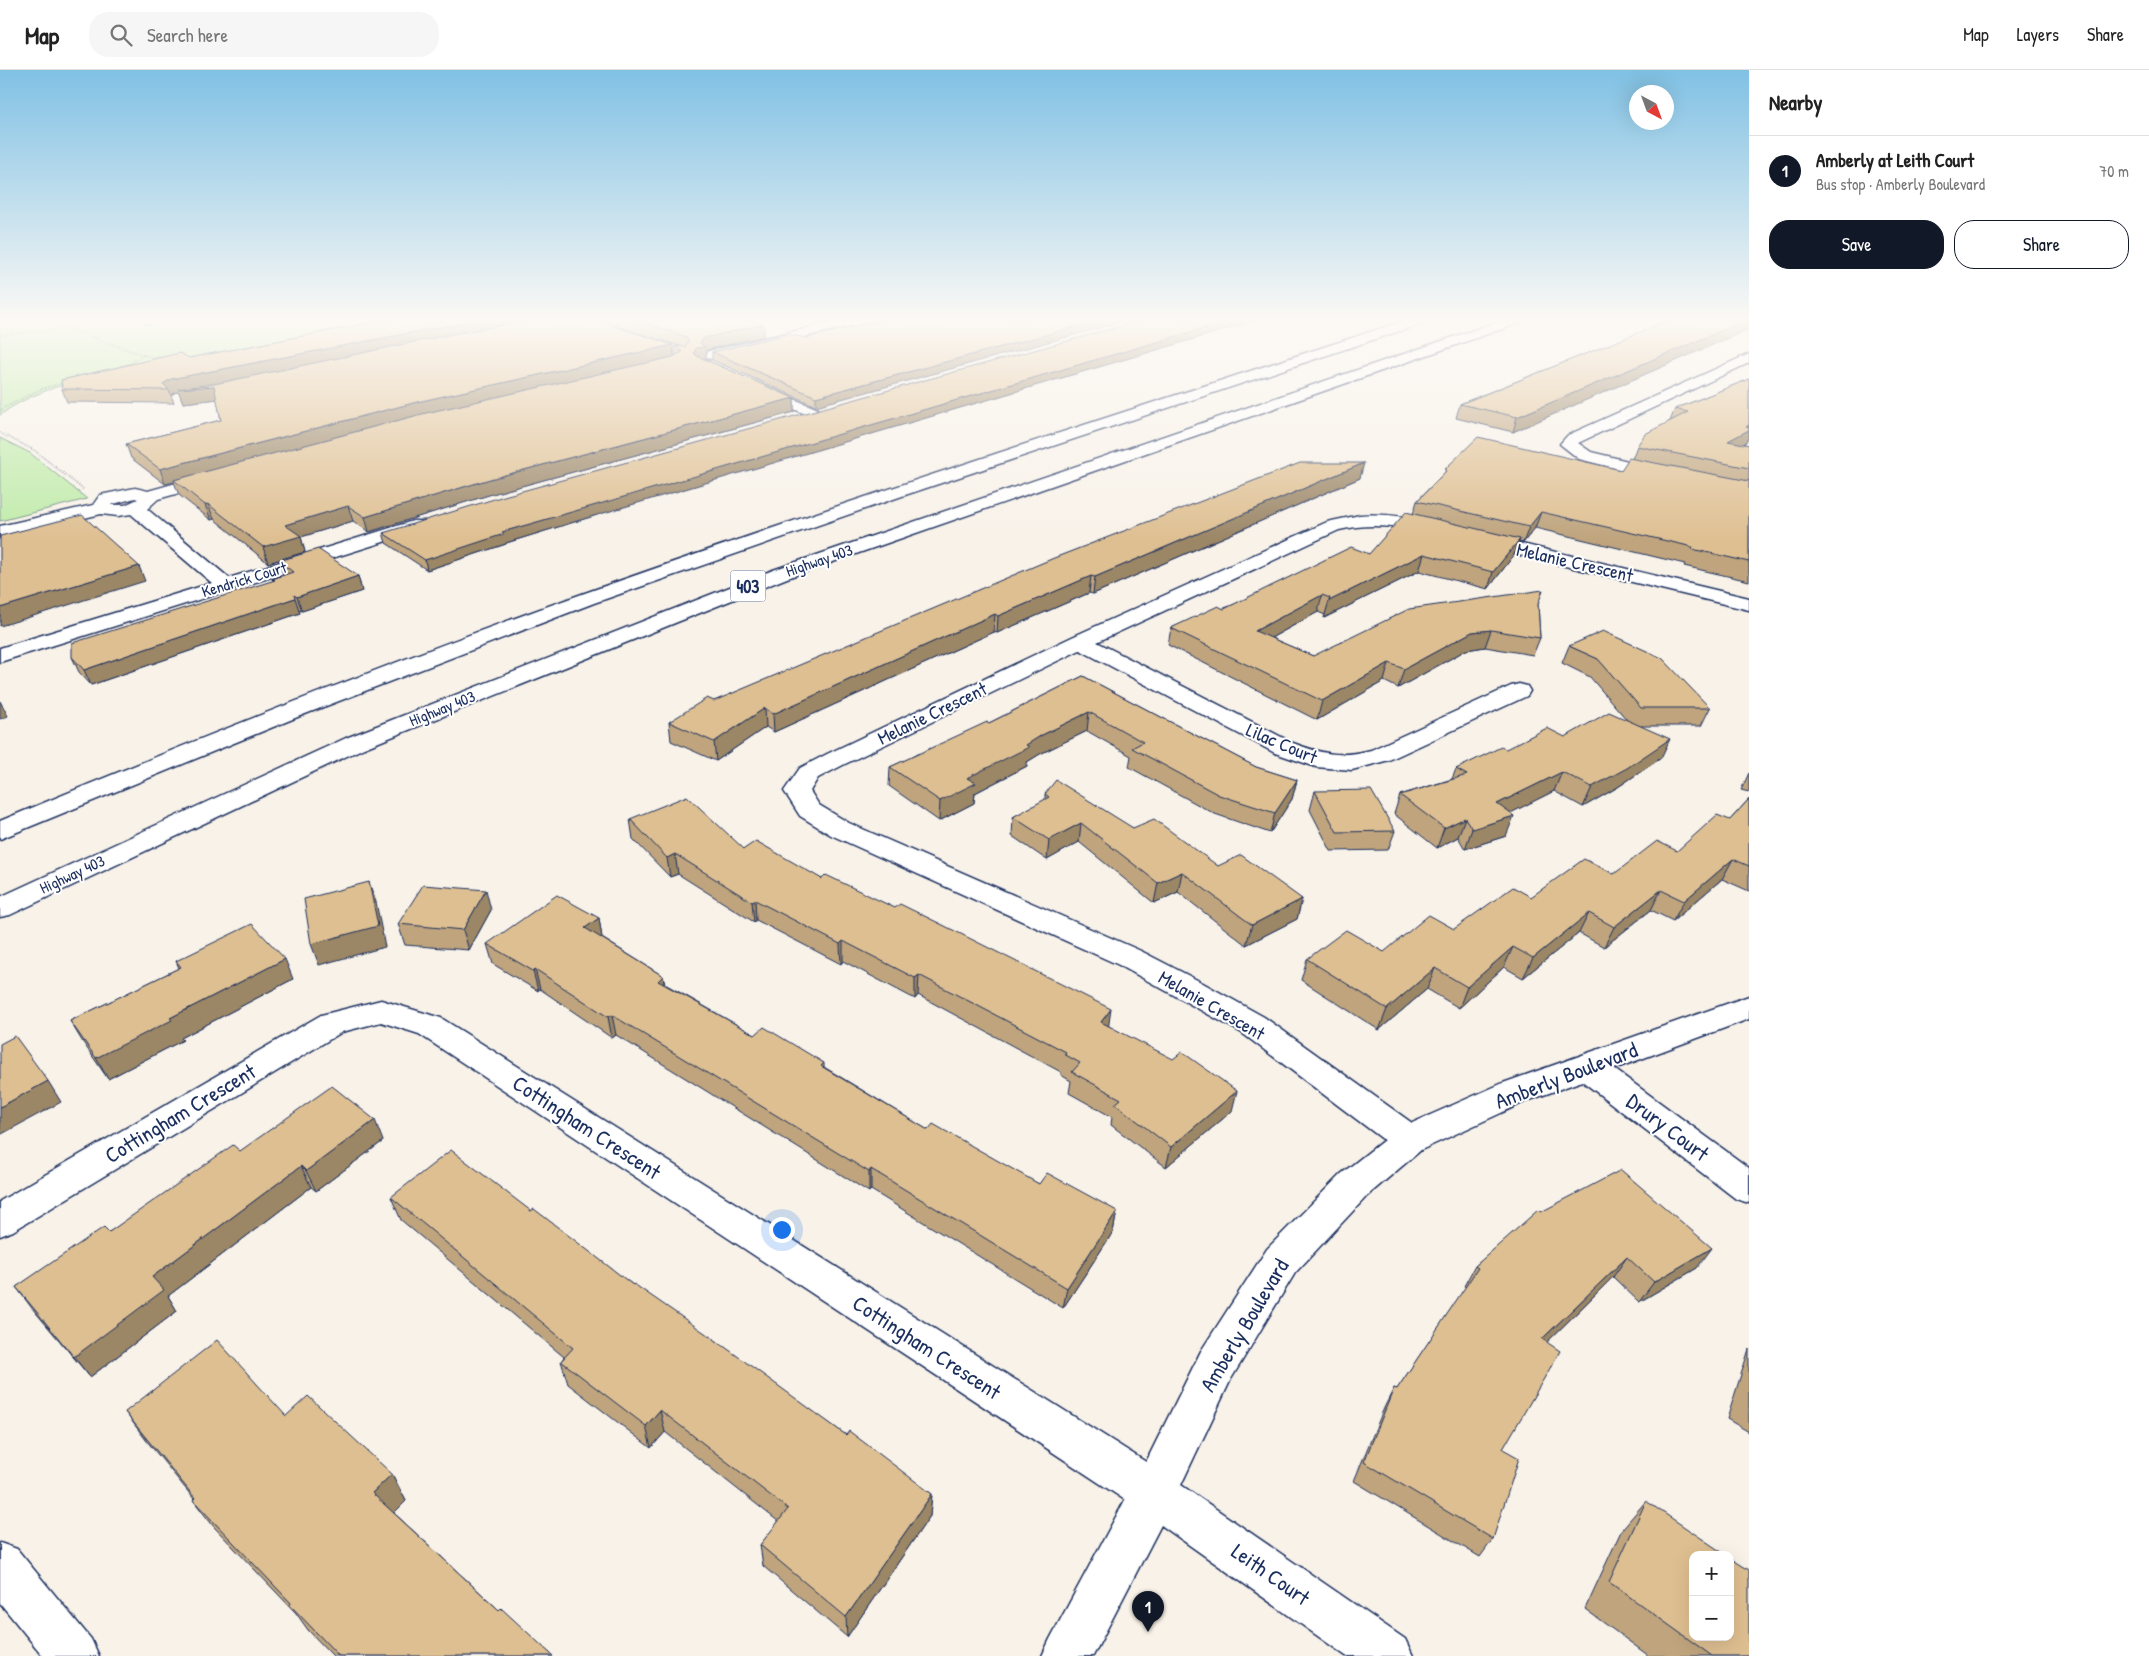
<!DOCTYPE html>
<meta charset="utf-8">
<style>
:root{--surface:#fff;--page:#f6f6f6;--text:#222;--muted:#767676;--line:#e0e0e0;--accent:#111827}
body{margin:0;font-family:"Patrick Hand",sans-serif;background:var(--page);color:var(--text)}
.controls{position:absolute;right:15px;bottom:15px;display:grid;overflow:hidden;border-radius:10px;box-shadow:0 5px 20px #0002}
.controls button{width:45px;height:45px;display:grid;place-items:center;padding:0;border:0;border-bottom:1px solid var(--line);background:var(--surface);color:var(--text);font:25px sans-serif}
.compass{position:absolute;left:1629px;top:15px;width:45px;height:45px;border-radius:50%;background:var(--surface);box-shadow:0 5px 20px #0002;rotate:139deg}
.you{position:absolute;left:781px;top:1159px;width:18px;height:18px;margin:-12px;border:4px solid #fff;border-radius:50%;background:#1a73e8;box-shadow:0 0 0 8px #1a73e833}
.badge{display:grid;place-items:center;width:32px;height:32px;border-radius:50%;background:var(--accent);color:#fff;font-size:16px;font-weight:700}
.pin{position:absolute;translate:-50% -41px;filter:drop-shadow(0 1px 2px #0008)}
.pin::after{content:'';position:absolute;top:26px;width:18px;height:15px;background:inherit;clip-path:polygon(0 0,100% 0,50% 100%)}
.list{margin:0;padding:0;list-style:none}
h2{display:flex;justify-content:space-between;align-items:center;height:65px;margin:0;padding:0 20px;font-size:21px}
h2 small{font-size:16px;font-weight:400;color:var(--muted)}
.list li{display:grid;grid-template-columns:32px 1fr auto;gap:15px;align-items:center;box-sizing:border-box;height:70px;padding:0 20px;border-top:1px solid var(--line)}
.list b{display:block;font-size:19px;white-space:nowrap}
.list p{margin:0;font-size:16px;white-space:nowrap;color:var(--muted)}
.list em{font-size:16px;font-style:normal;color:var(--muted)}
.actions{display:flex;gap:10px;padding:15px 20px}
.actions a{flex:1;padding:11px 0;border:1px solid var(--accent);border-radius:20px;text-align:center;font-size:18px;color:var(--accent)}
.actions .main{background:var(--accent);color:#fff}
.icon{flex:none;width:28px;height:28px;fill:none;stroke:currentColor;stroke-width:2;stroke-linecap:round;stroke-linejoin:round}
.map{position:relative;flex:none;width:1749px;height:1586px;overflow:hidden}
header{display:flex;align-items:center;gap:30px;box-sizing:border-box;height:70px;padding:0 25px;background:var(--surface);border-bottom:1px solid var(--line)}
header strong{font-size:24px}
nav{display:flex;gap:28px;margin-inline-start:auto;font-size:18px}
.search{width:350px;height:45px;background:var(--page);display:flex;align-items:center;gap:12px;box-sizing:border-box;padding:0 18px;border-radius:20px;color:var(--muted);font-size:19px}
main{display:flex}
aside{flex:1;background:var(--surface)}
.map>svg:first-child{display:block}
.built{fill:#f0e3cf}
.green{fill:#bfeba9;stroke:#6d8d84}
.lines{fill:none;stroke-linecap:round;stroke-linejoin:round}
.minor-casing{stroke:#1b2f5e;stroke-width:3}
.highway-casing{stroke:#1b2f5e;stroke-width:3}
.path{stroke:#1b2f5e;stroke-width:2;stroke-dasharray:0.5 2;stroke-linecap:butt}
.minor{fill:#fff;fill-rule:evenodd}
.highway{fill:#fff;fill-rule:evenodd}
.wall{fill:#bfa47d;stroke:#1b2f5e;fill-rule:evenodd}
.shaded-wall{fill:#9b8666;stroke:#1b2f5e}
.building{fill:#debf91;stroke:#1b2f5e}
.labels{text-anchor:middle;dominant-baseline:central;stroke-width:4;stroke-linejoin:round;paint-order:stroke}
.far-street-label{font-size:16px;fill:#1b2f5e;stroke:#fff}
.shield{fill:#fff;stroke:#5f6d8e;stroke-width:1}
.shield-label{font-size:18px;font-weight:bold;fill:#1b2f5e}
.street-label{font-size:19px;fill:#1b2f5e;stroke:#fff}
.near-street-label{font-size:22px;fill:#1b2f5e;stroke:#fff}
</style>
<header>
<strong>Map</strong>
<div class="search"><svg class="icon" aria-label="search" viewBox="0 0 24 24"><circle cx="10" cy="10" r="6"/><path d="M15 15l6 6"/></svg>Search here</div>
<nav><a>Map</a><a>Layers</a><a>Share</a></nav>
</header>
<main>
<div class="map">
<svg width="1749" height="1586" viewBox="0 0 1749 1586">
<rect width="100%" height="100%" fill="#f8f2e9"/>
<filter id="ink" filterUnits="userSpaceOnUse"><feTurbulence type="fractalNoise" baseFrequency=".02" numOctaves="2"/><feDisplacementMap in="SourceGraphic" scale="10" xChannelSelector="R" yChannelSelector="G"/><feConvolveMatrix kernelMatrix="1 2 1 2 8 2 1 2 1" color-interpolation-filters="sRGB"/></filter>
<g filter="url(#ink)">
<!-- built -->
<polygon class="built" points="748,249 831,249 791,258"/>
<!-- green -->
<g class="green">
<path d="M0 249H384C323 262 263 276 202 287 139 300 51 306 0 345Z"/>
<polygon points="0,368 30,383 87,429 0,451"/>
</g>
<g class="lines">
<defs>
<g id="minor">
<polygon points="140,249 155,249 155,250 149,254"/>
<polygon points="847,249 869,249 867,252 710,289 703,285 705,282"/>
<polygon points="1749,284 1749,293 1578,373 1591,382 1665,400 1667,404 1665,408 1659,409 1579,389 1560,374 1568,365"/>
<polygon points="760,315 818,339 821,342 813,347 808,345 755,322 753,319 755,316"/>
<path d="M212 403 218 404 220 408 218 412 158 429 147 439 229 508 413 451H425L428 455 425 459 0 592V578L212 513 131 444 118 446 101 444 0 468V456L93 435 100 425 135 418 148 421ZM135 428 138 429 125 435H110Z"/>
<path d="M1360 445C1388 443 1415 448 1442 455L1445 459 1442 463 1436 465C1403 457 1372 452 1339 460L1097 572 1293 673C1322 684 1341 688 1371 680L1511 616 1519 614 1527 616 1530 621 1527 626 1389 690 1352 700 1316 697 1275 683 1080 580 845 694 818 708 810 721 819 735 849 753 1141 881 1201 912 1264 947 1412 1053 1503 1013 1749 926V949L1614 999 1749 1098V1133L1736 1129 1582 1011 1527 1031 1421 1080 1367 1126 1295 1203 1231 1309 1181 1415 1405 1569 1413 1586H1346L1161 1455 1093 1586H1042L1050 1569 1125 1430 419 964 381 952 342 962 13 1161 0 1166V1131L321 945 381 930 441 948 1146 1392 1201 1281 1267 1179 1341 1104 1384 1070 1242 963 1179 928 1119 895 831 765 800 746 784 721 800 698 827 684 1072 567 1327 452Z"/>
<polygon points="1480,464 1749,528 1749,540 1473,474 1471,470 1473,466"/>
<polygon points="0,1473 17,1479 91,1569 99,1586 43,1586 0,1533"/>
</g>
<g id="highway">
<path d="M1410 249H1429L1427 252 905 425 594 533 300 646 0 769V751C192 671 385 594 582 524 856 427 1134 339 1410 249Z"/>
<polygon points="1506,249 1524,249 1522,252 787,508 364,678 10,845 0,847 0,827 346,668 773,500"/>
</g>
</defs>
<!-- minor casing -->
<use href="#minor" class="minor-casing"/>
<!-- highway casing -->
<use href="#highway" class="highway-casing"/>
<!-- path -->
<g class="path">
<polyline points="742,249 754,252"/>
<polyline points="0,265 68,259 143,285 131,293 119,297"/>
<polyline points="143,285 162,288"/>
<polyline points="0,340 39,320 65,312"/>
<polyline points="0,363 34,380 84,420"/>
</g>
<!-- minor -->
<use href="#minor" class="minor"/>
<!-- highway -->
<use href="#highway" class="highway"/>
</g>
<!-- wall -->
<g class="wall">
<path d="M391 249H741L764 266 706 280V289H704L794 328V342L492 424 369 462 353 451 301 467 305 482 268 493 214 449 211 450 179 425 174 412 165 414 131 388 126 374 221 350 217 329 183 333 179 322H176L171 325 174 333 67 332 62 319 189 288ZM612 255 619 257 680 276H675V286L674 287Z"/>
<polygon points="887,249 816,336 712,290 712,282 806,268"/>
<polygon points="1673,249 1513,362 1456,348 1460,334"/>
<polygon points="1749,309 1749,366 1745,373 1744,374 1749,375 1749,511 1684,496 1685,494 1535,458 1523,473 1519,472 1514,485 1488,519 1419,501 1324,548 1325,545 1318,542 1271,568 1313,586 1538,534 1540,568 1533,585 1485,577 1466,580 1398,618 1384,611 1317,650 1168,575 1171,558 1369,484 1413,444 1417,431 1445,402 1446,398 1621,400 1632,389 1637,376 1670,351 1675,339"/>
<polygon points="1360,408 1093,524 1089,523 997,563 994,562 774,662 766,657 716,691 671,671 669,652 714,631"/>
<polygon points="597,445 506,473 506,474 427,500 386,473 383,463"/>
<polygon points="279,491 358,506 362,521 302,541 299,540 300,543 91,615 79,602 72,587 273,511 272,509 283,505"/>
<polygon points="1569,576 1710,638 1701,656 1641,656 1661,688 1618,717 1583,737 1554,721 1509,743 1506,766 1465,779 1458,767 1437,778 1394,744 1400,725 1452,709 1456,699 1565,667 1627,650 1590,607 1562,593"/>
<polygon points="1083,606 1256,697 1297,710 1292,729 1270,763 1215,744 1129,697 1131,686 1087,661 1040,684 1027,692 1027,696 975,723 974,733 939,751 889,716 890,697 989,653"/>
<polygon points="1749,703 1749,722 1741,720"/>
<polygon points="1315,721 1395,761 1388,780 1331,781 1310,740"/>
<polygon points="1045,724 1133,758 1218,796 1302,829 1297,849 1246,875 1178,822 1154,833 1079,772 1047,790 1012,766 1013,747 1045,730"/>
<polygon points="1749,729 1749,821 1722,809 1673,851 1651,840 1604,877 1579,863 1523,908 1504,897 1459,938 1427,919 1379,960 1301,910 1307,889 1384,882 1454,859 1531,827 1614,804 1677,781 1730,750"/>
<polygon points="630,749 744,779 822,809 1109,956 1232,1041 1166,1097 1111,1055 1112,1047 1069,1023 1071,1011 1061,1005 1061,1002 918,925 915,929 843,891 841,894 756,850 754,852 678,804 670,807 633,769"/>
<polygon points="491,840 469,880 405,875 398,854"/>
<polygon points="599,848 602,868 663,906 665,914 755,965 824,993 824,997 928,1060 1039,1114 1117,1141 1113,1162 1063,1238 871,1120 869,1122 616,965 612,968 540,919 538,921 493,894 487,874"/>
<polygon points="176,891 293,909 181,968 183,970 108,1009 82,971 70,951 179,898"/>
<polygon points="383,1071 316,1121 311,1117 168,1226 177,1241 90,1307 31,1237 16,1217 109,1162 240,1081"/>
<polygon points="391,1127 531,1141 633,1215 846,1365 932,1424 930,1446 847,1567 763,1496 760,1475 779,1452 665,1362 651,1378 568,1314 561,1291 564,1287 401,1150"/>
<polygon points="1541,1142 1697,1198 1639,1232 1613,1207 1547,1272 1503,1379 1493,1469 1480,1487 1354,1411 1384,1338 1394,1318 1397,1319 1466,1217 1464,1216 1475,1196"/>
<polygon points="1749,1279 1749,1362 1727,1349"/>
<polygon points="125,1342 286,1346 392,1404 406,1431 394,1443 499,1540 553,1586 333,1586 308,1560 296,1543 214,1457 193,1430 194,1429 146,1370"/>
<polygon points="1646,1431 1749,1586 1649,1586 1585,1539 1622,1459"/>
</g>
<!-- shaded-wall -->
<g class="shaded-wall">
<polygon points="482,249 544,249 214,316 218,329 183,333 179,322 176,322 171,325 169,320 163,314 171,309"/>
<polygon points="1104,249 1132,249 816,336 816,327"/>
<polygon points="1236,249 1262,249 597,445 506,473 506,474 427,500 425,490 502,462"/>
<polygon points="1749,249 1749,259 1513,362 1517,347"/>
<polygon points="764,254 764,266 706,280 706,289 697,290 694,283 696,278 704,268"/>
<polygon points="673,275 674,288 174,410 174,412 165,414 160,399 417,332"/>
<polygon points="794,328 794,342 492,424 369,462 365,447 490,409"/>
<polygon points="1749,355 1749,366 1745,373 1722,386 1728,371"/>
<polygon points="1364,393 1360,408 1093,524 1095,507"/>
<polygon points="208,434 214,449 211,450 205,435"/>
<polygon points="348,436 353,451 301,467 305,482 268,493 263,477 285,455"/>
<polygon points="1541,442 1535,458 1523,473 1529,457"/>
<polygon points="1520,469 1514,485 1488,519 1493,502"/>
<polygon points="1424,484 1419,501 1324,548 1329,531"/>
<polygon points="139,496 145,511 17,551 0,556 0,538"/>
<polygon points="358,506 362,521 302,541 297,527"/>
<polygon points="1091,506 1089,523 997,563 998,546"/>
<polygon points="1322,525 1318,542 1251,579 1255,561"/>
<polygon points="295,528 300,543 91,615 84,600"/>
<polygon points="995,544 994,562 774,662 773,644"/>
<polygon points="1491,560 1485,577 1466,580 1398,618 1404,599 1472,562"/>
<polygon points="1389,593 1384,611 1317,650 1322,631"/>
<polygon points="0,631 8,646 0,649"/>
<polygon points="765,638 766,657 716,691 714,672"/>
<polygon points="1089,642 1087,661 1040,684 1027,692 1027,696 975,723 974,733 939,751 940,731 967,708 1042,665"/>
<polygon points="1670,669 1661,688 1618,717 1583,737 1592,717"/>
<polygon points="1562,702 1554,721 1489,754 1497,734"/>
<polygon points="1297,710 1292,729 1270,763 1275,743"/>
<polygon points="1514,746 1506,766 1465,779 1472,759"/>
<polygon points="1465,748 1458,767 1437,778 1444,758"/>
<polygon points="1081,753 1079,772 1047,790 1049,770"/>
<polygon points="675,784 678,804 670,807 667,788"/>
<polygon points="1733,789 1722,809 1673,851 1684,831"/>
<polygon points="1182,802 1178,822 1154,833 1158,813"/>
<polygon points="369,812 376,832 385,877 319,895 311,874"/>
<polygon points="486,820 491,840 469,880 463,860"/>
<polygon points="1661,820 1651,840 1604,877 1614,857"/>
<polygon points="1302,829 1297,849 1246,875 1252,855"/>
<polygon points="755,830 756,850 754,852 752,832"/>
<polygon points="1589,843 1579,863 1523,908 1533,888"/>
<polygon points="599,848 602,868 589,878 585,858"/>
<polygon points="843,871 843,891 841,894 840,874"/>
<polygon points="1513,877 1504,897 1459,938 1467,917"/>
<polygon points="285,889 293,909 181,968 183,970 108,1009 96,988 170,948"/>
<polygon points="1435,898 1427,919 1379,960 1387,939"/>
<polygon points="535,899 540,919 538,921 533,901"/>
<polygon points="919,905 918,925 915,929 915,908"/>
<polygon points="663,906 666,927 658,911"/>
<polygon points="1111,939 1108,960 1101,952"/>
<polygon points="612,945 616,965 612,968 608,947"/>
<polygon points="48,1011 61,1032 0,1065 0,1037"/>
<polygon points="1237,1021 1232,1041 1166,1097 1171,1077"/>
<polygon points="375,1050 383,1071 316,1121 306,1101"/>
<polygon points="301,1096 311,1117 168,1226 177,1241 90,1307 74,1287 152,1207"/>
<polygon points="871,1099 871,1120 869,1122 869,1102"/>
<polygon points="1117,1141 1113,1162 1063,1238 1067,1218"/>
<polygon points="1712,1178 1697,1198 1639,1232 1654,1212"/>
<polygon points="1627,1187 1613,1207 1530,1289 1542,1269"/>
<polygon points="660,1340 665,1362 651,1378 646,1356"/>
<polygon points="392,1404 406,1431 387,1450 372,1423"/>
<polygon points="932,1424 930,1446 847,1567 846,1547"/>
</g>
<!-- building -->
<g class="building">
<polygon points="391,249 482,249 171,309 163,314 169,320 62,319 61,310 180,283 189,288"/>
<polygon points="539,249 570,249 598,251 673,275 417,332 160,399 126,374 221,350 214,316 178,319 219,313 453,264"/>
<polygon points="631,249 741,249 764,254 704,268 700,273 705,277 696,278 694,283 697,286 794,328 490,409 365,447 348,436 285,455 301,466 263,477 208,434 205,435 174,410 426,343 673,287 682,282 675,276 685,277 688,271 686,267 669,261"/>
<polygon points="887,249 1104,249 816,327 712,282 788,264 806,268"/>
<polygon points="1147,249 1236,249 596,435 502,462 504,464 425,490 383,463 504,426"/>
<polygon points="1673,249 1749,249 1517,347 1460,334"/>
<polygon points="1749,309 1749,355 1746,357 1749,358 1749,360 1728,371 1749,375 1749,398 1637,376 1645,364 1688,342 1675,339"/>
<polygon points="1478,367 1621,400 1629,388 1749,411 1749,492 1692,479 1693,477 1541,442 1529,457 1417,431 1446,401 1446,398"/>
<polygon points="1300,393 1364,393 1095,507 1091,506 998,546 995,544 773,644 765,638 714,672 669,652 707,628 714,631 1054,488"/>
<polygon points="1406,442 1520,469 1493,502 1424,484 1329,531 1330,528 1322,525 1255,561 1313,586 1409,539 1543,520 1538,534 1540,568 1491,560 1472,562 1404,599 1389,593 1322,631 1171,558 1218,536 1224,539 1351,477 1369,484"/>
<polygon points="82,445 139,496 0,538 0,466"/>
<polygon points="318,479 358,506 297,527 294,525 295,528 84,600 72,587 72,573 275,510 272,509 293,502 279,491"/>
<polygon points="1603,561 1662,588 1710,638 1641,638 1598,589 1569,576"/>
<polygon points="1083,606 1256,697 1297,710 1275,743 1219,725 1132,678 1143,672 1089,642 1042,665 1026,675 1029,677 967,708 976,713 940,731 890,697 987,652 989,653"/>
<polygon points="1609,642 1670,669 1627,698 1592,717 1562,702 1497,734 1514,746 1472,759 1465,748 1444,758 1400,725 1467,705 1456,699 1501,677 1506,679 1547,658 1565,667"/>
<polygon points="1056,710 1133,758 1154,749 1218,796 1241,785 1302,829 1252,855 1182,802 1158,813 1081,753 1049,770 1013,747 1049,727 1045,724"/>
<polygon points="1371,720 1395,761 1337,762 1315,721"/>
<polygon points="687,726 744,779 756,771 822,809 826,805 895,838 900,834 961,864 1111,939 1101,952 1173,989 1182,982 1237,1021 1171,1077 1115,1034 1121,1029 1072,1002 1080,993 1064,984 1066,982 919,905 915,908 843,871 840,874 755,830 752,832 675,784 667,788 630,749"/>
<polygon points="1749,729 1749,796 1733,789 1684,831 1661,820 1614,857 1589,843 1533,888 1513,877 1467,917 1435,898 1387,939 1307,889 1346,860 1384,882 1429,845 1454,859 1513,817 1531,827 1584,789 1614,804 1657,771 1677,781 1717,745 1730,750"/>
<polygon points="369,812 378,856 311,874 304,829"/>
<polygon points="423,815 486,820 463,860 398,854"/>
<polygon points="557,825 599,848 585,858 663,906 658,911 755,965 764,957 824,993 821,996 928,1060 933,1054 1039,1114 1047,1103 1117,1141 1067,1218 871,1099 869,1102 612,945 608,947 535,899 533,901 487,874"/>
<polygon points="252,854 285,889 170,948 172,950 96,988 70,951 181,897 176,891"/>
<polygon points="15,966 48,1011 0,1037 0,974"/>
<polygon points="332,1016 375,1050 306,1101 301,1096 152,1207 164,1220 74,1287 16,1217 104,1157 109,1162 233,1075 240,1081"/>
<polygon points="451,1080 531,1141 534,1139 633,1215 634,1214 718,1272 846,1365 849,1361 932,1424 846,1547 760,1475 788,1439 660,1340 646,1356 561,1291 573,1278 391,1127"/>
<polygon points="1621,1100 1712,1178 1654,1212 1627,1187 1542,1269 1560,1281 1503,1379 1519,1388 1493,1469 1364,1392 1394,1318 1397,1319 1478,1198 1475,1196 1538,1140 1541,1142"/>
<polygon points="217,1270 286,1346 308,1326 392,1404 372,1423 499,1540 501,1538 553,1586 339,1586 290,1535 291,1533 193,1430 195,1428 125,1342"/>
<polygon points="1646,1431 1726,1485 1693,1485 1693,1567 1730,1567 1730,1488 1749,1500 1749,1586 1712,1586 1609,1512"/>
</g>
</g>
<!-- sky -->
<linearGradient id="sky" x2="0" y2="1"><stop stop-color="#80c1e4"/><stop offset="0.53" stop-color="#fcf9f5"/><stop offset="1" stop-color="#fcf9f5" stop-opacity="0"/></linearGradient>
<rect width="1749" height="471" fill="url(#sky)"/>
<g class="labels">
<!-- far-street labels -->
<g class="far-street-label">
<text transform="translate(819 490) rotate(-19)">Highway 403</text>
<text transform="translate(244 509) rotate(-17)">Kendrick Court</text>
<text transform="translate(442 638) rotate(-22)">Highway 403</text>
<text transform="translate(72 804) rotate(-25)">Highway 403</text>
</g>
<!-- shield labels -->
<rect class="shield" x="730.5" y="500.5" width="35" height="31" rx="4"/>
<g class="shield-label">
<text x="748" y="516">403</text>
</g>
<!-- street labels -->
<g class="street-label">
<text transform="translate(1575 492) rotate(13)">Melanie Crescent</text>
<text transform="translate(932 643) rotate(-26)">Melanie Crescent</text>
<text transform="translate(1282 673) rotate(23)">Lilac Court</text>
<text transform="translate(1212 935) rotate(30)">Melanie Crescent</text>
</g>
<!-- near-street labels -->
<g class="near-street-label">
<text transform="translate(1566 1005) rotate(-21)">Amberly Boulevard</text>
<text transform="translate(180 1043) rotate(-31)">Cottingham Crescent</text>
<text transform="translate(587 1057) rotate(33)">Cottingham Crescent</text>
<text transform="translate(1668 1057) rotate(37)">Drury Court</text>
<text transform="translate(1244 1255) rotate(-59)">Amberly Boulevard</text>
<text transform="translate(927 1277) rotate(33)">Cottingham Crescent</text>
<text transform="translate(1271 1504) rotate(35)">Leith Court</text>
</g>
</g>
</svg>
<div class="controls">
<button>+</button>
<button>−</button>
</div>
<svg class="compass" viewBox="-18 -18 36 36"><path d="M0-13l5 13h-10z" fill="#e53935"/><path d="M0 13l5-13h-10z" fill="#767676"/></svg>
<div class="you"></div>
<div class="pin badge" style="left:1148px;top:1562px">1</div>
</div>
<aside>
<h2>Nearby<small></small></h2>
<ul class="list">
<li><span class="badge">1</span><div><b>Amberly at Leith Court</b><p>Bus stop · Amberly Boulevard</p></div><em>70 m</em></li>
</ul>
<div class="actions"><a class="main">Save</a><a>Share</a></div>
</aside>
</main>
